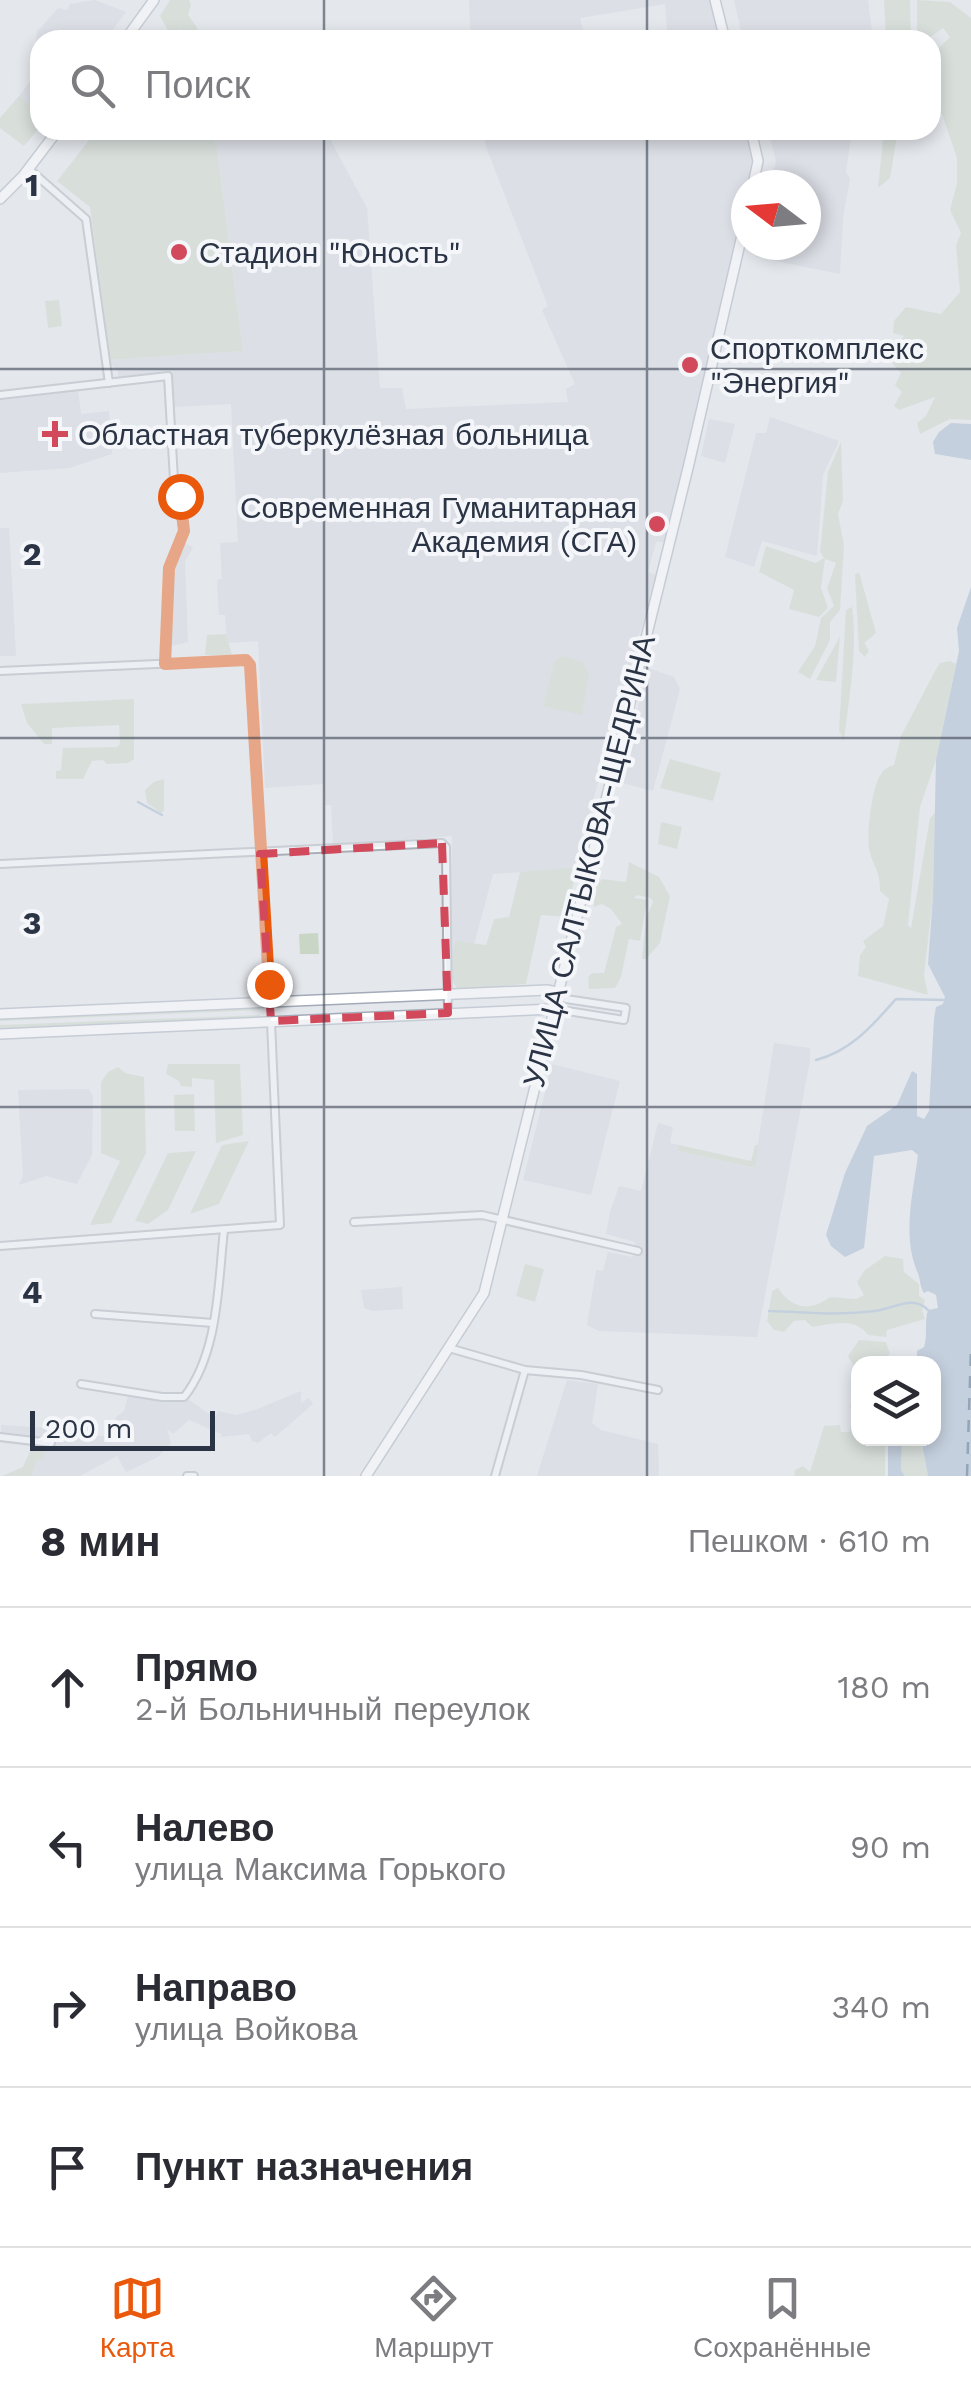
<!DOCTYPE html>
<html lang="ru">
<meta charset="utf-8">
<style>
:root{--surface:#fff;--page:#f7f7f7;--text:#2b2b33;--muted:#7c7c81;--line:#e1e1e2;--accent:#ea580c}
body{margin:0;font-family:"Work Sans",sans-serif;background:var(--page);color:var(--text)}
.controls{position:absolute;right:30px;bottom:30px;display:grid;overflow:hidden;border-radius:20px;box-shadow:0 5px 15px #0003}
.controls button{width:90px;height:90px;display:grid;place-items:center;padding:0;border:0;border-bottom:2px solid var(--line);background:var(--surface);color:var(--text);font:50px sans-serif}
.compass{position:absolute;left:731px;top:170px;width:90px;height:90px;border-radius:50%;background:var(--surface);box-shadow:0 5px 15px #0003;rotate:286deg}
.scale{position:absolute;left:30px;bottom:25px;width:185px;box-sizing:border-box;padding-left:10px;border:5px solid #2b3445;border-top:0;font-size:28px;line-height:35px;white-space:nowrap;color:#2b3445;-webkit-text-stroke:8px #f4f6f9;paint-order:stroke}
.stop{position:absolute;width:30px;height:30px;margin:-22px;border:8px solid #ea580c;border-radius:50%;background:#fff}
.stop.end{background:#ea580c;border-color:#fff;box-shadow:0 2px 10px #0008}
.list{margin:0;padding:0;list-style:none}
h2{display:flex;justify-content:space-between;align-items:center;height:130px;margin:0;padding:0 40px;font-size:42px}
h2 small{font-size:32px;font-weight:400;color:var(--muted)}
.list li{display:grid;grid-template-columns:65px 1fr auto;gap:30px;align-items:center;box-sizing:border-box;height:160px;padding:0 40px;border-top:2px solid var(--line)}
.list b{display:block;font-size:38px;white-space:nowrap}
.list p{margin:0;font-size:32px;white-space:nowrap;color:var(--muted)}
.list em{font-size:32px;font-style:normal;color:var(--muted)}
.icon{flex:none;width:55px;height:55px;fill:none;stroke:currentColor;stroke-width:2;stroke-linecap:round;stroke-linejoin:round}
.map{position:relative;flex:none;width:971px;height:1476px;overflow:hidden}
.search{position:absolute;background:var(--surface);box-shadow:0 5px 15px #0003;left:30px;right:30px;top:30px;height:110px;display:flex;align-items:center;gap:25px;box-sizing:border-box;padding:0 35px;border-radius:30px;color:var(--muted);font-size:38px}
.sheet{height:770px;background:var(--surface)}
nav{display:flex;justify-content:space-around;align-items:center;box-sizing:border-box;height:140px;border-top:2px solid var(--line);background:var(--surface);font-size:28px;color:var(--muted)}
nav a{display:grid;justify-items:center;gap:5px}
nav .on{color:var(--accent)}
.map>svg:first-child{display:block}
.built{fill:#d2d6de}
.green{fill:#c9d6c5}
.water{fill:#9fb4cc}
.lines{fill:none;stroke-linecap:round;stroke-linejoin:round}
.stream{stroke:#9fb4cc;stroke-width:2.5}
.ferry{stroke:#34527a;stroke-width:2.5;stroke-dasharray:12 10;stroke-linecap:butt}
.minor-casing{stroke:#a9aeb7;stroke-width:10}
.major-casing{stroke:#a3abb8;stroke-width:12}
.minor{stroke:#f7f8fa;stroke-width:6}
.major{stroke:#fff;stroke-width:9}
.route{stroke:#ea580c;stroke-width:12}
.marked{fill:none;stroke:#d1495b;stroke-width:8;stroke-dasharray:20 12;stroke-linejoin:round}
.grid{fill:none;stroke:#2b3445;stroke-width:2.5;stroke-opacity:0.55}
.poi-dot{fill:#d1495b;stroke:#f4f6f9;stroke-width:4}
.labels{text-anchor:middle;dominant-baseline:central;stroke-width:8;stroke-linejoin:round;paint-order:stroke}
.poi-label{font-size:30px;fill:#2b3445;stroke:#f4f6f9;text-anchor:start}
.street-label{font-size:30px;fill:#2b3445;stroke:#f4f6f9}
.grid-label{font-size:32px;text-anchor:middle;font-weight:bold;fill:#2b3445;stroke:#f4f6f9;stroke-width:8;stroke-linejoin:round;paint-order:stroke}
</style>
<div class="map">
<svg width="971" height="1476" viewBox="0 0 971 1476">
<rect width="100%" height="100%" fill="#e4e7ec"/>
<!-- built -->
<g class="built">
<polygon points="95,0 126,12 105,40 40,40 40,114 19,96 33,78 37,32 58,8 67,10 70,4"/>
<polygon points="469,0 709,0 721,40 668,40 665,4 580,18 586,40 471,40"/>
<polygon points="734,0 868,0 873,40 743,40"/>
<polygon points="209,130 325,130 367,208 380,388 402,388 406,409 568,402 566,389 575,384 542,310 548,306 486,147 483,130 747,130 753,152 749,185 746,185 746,198 665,542 656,542 648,572 656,575 575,865 566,869 493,874 474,945 446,967 451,921 452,836 333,845 331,805 325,805 323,784 265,788 258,641 227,643 225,615 219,615 217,584 218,579 222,579 220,543 238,542 231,404 174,407 169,372 118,377 118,371 111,365 110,360 243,351 217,148"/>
<polygon points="768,130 852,130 846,172 850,179 843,218 840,274 756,257 759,245 806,245 806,185 771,185 776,161"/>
<polygon points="78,390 81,414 109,411 112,454 69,468 0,473 0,399"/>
<polygon points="770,417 839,441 823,475 817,556 762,541 754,567 725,557 756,433 766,433"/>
<polygon points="709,419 735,424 725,463 701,456"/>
<polygon points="0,528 9,528 16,656 0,656"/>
<polygon points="182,542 193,547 185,562 188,642 167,647 172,569"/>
<polygon points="648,668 674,677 680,689 653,791 619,782"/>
<polygon points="774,1043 810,1048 810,1061 757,1337 599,1331 587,1325 596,1270 603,1271 608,1252 633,1257 635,1242 606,1234 610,1212 619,1186 641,1191 658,1123 673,1127 670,1143 679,1145 677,1151 754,1168"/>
<polygon points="552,1064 620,1081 591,1195 523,1180"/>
<polygon points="89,1089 93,1097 92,1155 77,1184 46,1176 19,1185 23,1176 18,1090"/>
<polygon points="402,1287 403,1309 373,1311 364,1308 361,1290"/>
<polygon points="567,1380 598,1384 592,1423 601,1430 658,1444 659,1476 537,1476"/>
<polygon points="301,1391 301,1403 309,1398 313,1404 275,1437 271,1433 258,1443 252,1441 249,1434 221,1437 221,1434 189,1420 173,1434 167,1429 171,1443 158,1457 126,1472 117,1456 80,1476 32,1476 37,1460 45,1448 1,1443 1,1425 50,1428 50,1437 55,1439 113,1435 110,1429 117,1416 124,1411 129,1393 188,1399 215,1418 218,1411 236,1415 255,1410"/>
</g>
<!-- green -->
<g class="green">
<polygon points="170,0 189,0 191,5 188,15 198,29 192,36 180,29 172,38 160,16"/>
<polygon points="884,0 910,0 911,40 886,40"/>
<polygon points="917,0 950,2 971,18 971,420 950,419 920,434 917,423 926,416 935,397 899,410 894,406 902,392 895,385 901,373 893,364 894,350 904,336 893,333 894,321 906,307 941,314 960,292 956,245 961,233 950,210 957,183 957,158 942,114 931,115 933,54 950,37 943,28 926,40 917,31"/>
<polygon points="19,96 40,114 40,127 24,146 0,128 0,118"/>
<polygon points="97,130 209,130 217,148 243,351 110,360 90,207 57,181"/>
<polygon points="884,130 898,130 890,178 878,188"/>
<polygon points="59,300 62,326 48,328 45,301"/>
<polygon points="841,442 843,501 838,514 844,545 840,610 830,622 830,640 810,679 798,672 815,646 821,618 834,606 827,588 836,563 825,559 821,588 828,608 819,617 789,609 794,590 759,572 766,546 816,563 824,558 820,552 828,472"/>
<polygon points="859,572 876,633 864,643 869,651 865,657 859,651 855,575"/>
<path d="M852 607C858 652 849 696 844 741L839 730 846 610Z"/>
<polygon points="226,634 232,655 205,655 207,635"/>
<polygon points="840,636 836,682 816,680"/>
<polygon points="562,656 583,662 589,674 582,715 543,706 554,662"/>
<path d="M950 661 956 664 936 760 920 807 908 925 911 928 930 818 935 813 933 897 924 975 928 995 858 976 860 955 866 947 863 941 883 926 889 899 880 891C880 871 875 870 870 853 865 839 872 785 881 774 884 769 888 767 894 765L901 736 935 671 940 663Z"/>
<polygon points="134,699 134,759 128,763 107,764 103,760 92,761 83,779 56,779 56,771 61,770 63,748 117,747 120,744 119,725 52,728 52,744 44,744 27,723 21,704"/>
<polygon points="670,759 721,773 713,801 660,788"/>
<polygon points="164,779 164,811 161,813 147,803 145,790 154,782"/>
<polygon points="661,822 682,827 677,849 658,844"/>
<polygon points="629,862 659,877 670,896 660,943 646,959 642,959 646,918 653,902 651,898 636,895 635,898 647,900 640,941 629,939 621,977 615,988 589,989 588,977 592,973 604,973 616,927 622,924 611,909 602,904 594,907 593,890 602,879 626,882"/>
<path d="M577 867 566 917 541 915 526 984 458 990C446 974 451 959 456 941L486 945 494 919 509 917 520 872Z"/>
<polygon points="318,933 319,954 300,954 299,934"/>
<polygon points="259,1005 260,1010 0,1021 0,1016"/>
<polygon points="260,1015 260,1018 0,1031 0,1025"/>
<polygon points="168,1064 240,1064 243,1135 216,1143 214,1080 192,1078 192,1087 181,1086 179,1081 166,1074"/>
<polygon points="118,1067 125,1073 144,1077 146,1153 111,1223 90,1225 120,1161 101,1153 101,1082 108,1072"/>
<polygon points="194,1094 195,1131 175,1131 174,1095"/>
<polygon points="249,1141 219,1204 190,1214 222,1145"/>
<polygon points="679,1145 751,1161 755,1145 758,1145 755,1168 677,1151"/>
<polygon points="196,1151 168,1210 148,1224 135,1221 168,1153"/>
<path d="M885 1256 903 1259 904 1272 919 1284V1296L925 1300 922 1310 925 1319 887 1330 886 1337 868 1335C855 1317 832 1324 812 1327L805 1320 794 1321 784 1332 774 1330 767 1321 772 1291 778 1288C792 1309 810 1312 830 1297L856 1299 864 1295 857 1282 865 1270Z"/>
<polygon points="525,1264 544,1269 535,1302 516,1296"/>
<polygon points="859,1340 886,1342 890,1354 881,1363 858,1364 858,1374 848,1356"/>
<polygon points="855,1387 858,1388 858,1438 885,1439 885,1476 794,1476 795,1470 803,1466 810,1472 824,1426 840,1425 841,1432 849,1432 853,1416 850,1406 854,1400 851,1393"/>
<polygon points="902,1441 922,1446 928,1476 905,1476 901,1470"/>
<polygon points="32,1447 46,1448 43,1459 37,1460 32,1476 2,1476 23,1467"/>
</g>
<!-- water -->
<g class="water">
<polygon points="951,423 971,424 971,460 935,454 933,442 939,432"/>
<path d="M971 587V1476H928L921 1439 934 1438V1364L917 1363V1351L924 1347C928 1334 924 1323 928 1310L938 1308 936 1295 928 1291 924 1293C919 1285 921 1279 917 1271 902 1235 913 1194 918 1155L912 1150 874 1156 864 1248 845 1257 831 1246 826 1235 845 1173 867 1126 897 1105 912 1071 917 1074V1116L924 1119 929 1111 934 1019 936 1007 943 1004 945 997 928 964 933 897 936 760 959 651 957 628Z"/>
<polygon points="896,1439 902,1441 901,1470 905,1476 888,1476 888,1442"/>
</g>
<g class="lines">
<!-- stream -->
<g class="stream">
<polyline points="138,802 162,815"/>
<path d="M816 1060C851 1051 873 1025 896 999L945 1000"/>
<path d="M769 1311C807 1312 836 1316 875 1311 894 1309 913 1294 928 1310"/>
</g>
<!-- ferry -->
<polyline class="ferry" points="967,1476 971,1348"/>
<defs>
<g id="minor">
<polyline points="29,169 86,219 109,383"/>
<polyline points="0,395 168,376 174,480 184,531 169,568 165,664"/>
<polyline points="0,671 246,660 250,665 270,1002"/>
<polyline points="0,864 442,843 446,847 448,1013"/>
<polyline points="555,1009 624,1020 626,1008 566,999 558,993"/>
<polyline points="354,1222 482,1215 638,1251"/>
<polyline points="0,1246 280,1225 271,1022"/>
<polyline points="95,1314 213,1323"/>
<polyline points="449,1348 525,1370 581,1375 658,1390"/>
<path d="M81 1384 162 1397H184C219 1353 218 1283 224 1230"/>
<polyline points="0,1437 51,1443 54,1430"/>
<polyline points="187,1476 194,1476"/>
<polyline points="495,1476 525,1370"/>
</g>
<g id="major">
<polyline points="715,0 725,40"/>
<polyline points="125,40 154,0"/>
<polyline points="751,130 758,161 753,185"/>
<polyline points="0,199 23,176 58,130"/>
<polyline points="0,1014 547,990 557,992"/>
<polyline points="0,1034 553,1009"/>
<polyline points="366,1476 484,1293 688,468 746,218"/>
</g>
</defs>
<!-- minor casing -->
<use href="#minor" class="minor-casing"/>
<!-- major casing -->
<use href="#major" class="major-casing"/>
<!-- minor -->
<use href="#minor" class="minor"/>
<!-- major -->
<use href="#major" class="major"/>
</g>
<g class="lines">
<!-- route -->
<polyline class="route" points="180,496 184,531 169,568 165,664 246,660 250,665 269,984"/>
</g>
<!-- marked area -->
<path d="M0 0H971V1476H0ZM442 843 448 1013 271 1021 260 854Z" fill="#e4e7ec" fill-opacity=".55" fill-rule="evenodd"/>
<path class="marked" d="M442 843 448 1013 271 1021 260 854Z"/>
<!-- grid -->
<path class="grid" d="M324 0V40M647 0V40M324 130V1476M647 130V1476M0 369H971M0 738H971M0 1107H971"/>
<!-- markers -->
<g class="poi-dot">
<circle cx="179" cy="252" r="10"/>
<circle cx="690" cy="365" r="10"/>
<path d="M50 419h10v10h10v10h-10v10h-10v-10h-10v-10h10z"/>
<circle cx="657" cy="524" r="10"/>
</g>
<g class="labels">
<!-- poi labels -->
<g class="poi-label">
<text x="199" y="252">Стадион "Юность"</text>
<text x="710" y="348">Спорткомплекс<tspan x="710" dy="34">"Энергия"</tspan></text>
<text x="78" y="434">Областная туберкулёзная больница</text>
<text x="637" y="507" text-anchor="end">Современная Гуманитарная<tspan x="637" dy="34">Академия (СГА)</tspan></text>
</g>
<!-- street labels -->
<g class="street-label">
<text transform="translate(589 861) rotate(-76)">УЛИЦА САЛТЫКОВА-ЩЕДРИНА</text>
</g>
</g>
<g class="grid-label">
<text x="32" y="196">1</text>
<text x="32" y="565">2</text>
<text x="32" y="934">3</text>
<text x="32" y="1303">4</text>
</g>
</svg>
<div class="controls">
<button><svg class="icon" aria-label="layers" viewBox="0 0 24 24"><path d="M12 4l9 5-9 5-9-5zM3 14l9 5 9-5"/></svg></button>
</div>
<svg class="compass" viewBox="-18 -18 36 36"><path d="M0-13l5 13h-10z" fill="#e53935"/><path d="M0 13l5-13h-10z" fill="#7c7c81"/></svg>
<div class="scale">200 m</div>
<div class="stop" style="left:180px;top:496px"></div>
<div class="stop end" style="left:269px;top:984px"></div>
<div class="search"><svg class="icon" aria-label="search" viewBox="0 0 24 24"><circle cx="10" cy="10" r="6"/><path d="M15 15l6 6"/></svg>Поиск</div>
</div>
<section class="sheet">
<h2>8 мин<small>Пешком · 610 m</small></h2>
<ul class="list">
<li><svg class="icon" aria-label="ahead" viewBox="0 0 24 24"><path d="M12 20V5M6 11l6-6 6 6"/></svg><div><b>Прямо</b><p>2-й Больничный переулок</p></div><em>180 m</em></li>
<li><svg class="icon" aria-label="left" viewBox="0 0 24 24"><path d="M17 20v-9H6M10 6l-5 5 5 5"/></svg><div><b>Налево</b><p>улица Максима Горького</p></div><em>90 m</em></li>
<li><svg class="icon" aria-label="right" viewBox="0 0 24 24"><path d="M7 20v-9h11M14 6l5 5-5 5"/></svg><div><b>Направо</b><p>улица Войкова</p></div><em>340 m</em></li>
<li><svg class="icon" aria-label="arrive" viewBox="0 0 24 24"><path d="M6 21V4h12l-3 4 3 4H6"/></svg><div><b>Пункт назначения</b></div></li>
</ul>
</section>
<nav>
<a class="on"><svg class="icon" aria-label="map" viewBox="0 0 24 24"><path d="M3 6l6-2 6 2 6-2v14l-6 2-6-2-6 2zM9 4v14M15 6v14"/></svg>Карта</a>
<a><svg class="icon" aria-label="directions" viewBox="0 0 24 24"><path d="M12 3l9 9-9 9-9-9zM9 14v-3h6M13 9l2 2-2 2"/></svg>Маршрут</a>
<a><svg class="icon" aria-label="saved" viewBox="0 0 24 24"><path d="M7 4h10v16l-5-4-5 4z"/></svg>Сохранённые</a>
</nav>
